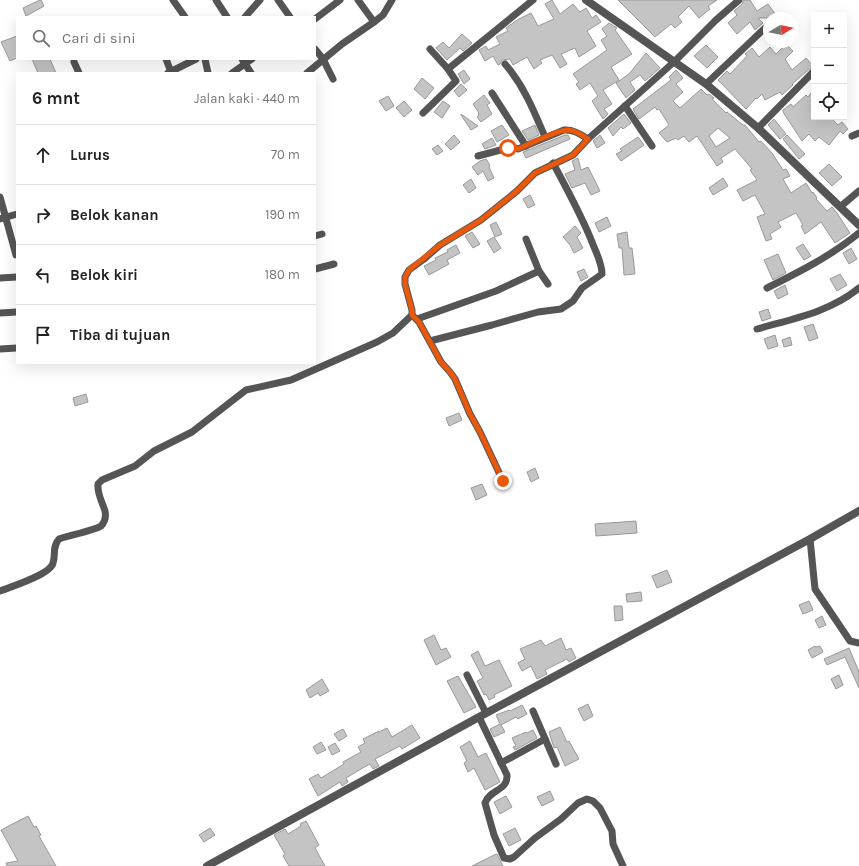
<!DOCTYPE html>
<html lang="id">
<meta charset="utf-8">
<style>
:root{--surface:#fff;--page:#f2f2f2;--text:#222;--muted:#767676;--line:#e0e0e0}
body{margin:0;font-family:Karla,sans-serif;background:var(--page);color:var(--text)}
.controls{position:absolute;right:12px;top:12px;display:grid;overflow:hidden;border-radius:0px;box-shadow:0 4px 16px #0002}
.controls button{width:36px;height:36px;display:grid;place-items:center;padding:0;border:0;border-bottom:1px solid var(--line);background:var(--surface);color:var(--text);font:20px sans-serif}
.compass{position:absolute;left:763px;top:12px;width:36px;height:36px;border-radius:50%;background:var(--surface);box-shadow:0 4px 16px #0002;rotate:80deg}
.stop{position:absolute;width:12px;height:12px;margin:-9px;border:3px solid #ea580c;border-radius:50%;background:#fff}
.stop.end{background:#ea580c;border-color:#fff;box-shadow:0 1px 4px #0008}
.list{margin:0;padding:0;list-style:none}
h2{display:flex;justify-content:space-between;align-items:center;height:52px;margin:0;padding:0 16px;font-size:17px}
h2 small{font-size:13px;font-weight:400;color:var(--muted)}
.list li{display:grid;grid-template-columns:26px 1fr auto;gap:12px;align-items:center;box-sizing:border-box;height:60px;padding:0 16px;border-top:1px solid var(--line)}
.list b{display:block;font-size:15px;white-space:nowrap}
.list em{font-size:13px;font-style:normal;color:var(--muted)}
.icon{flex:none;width:22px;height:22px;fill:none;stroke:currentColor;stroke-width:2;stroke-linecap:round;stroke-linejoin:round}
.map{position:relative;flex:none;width:859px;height:866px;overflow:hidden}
.search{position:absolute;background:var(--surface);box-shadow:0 4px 16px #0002;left:16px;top:16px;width:300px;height:44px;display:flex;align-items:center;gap:10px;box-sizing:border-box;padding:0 14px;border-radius:0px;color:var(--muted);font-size:15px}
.panel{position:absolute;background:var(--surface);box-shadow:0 4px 16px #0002;left:16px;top:72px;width:300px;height:292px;border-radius:0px}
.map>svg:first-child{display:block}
.building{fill:#c4c4c4;stroke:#999;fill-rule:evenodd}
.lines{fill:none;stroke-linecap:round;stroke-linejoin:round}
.minor{stroke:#555;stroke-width:7}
.tertiary{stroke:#555;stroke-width:8}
.route{stroke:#ea580c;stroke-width:5}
</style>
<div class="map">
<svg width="859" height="866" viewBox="0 0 859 866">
<rect width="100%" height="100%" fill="#fff"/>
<!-- building -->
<g class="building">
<polygon points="40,0 41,0 44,6 26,16 23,8"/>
<polygon points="552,0 560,14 573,4 580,12 586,8 592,18 596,15 601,22 587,31 596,46 579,57 575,48 561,54 567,64 560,68 552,55 540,60 542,63 534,69 527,57 513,65 510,59 502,60 500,64 498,65 493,56 485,61 479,50 486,46 488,50 500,44 496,37 508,31 506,28 517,20 531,13 538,26 554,19 545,4"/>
<polygon points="618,0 717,0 708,6 710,9 699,18 689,6 678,17 682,22 675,28 671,24 655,37"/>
<polygon points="744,0 750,0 757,11 768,4 778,18 758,18 763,23 755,30 750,22 737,34 728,23 737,15 734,11 742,4"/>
<polygon points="609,23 617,28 615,30 632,54 611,67 619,80 603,90 612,104 604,109 608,114 603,119 592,101 598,96 590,83 580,90 576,84 579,82 573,74 607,50 601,40 607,36 602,29"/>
<polygon points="462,34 472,43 463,51 460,48 447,60 436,48 443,42 449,48"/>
<polygon points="17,36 17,58 10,61 1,42"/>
<polygon points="786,44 793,51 785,59 792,70 806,58 813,66 792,84 793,85 782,95 780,92 765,100 762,94 757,99 756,98 746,109 718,80 727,71 730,74 747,56 745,54 752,48 759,57 770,47 776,54"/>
<polygon points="706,45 718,57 707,68 694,56"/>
<polygon points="646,53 660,68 645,81 640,75 630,82 635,90 626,98 616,83 629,74"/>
<polygon points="32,59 50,59 56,73 38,73"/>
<polygon points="464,70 470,79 464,84 458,74"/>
<path d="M676 70 683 78 676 84 683 92 673 101 680 108 701 89 707 95 709 94 714 98 712 99 726 113 727 112 743 125H745L759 142 761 141 772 153 783 170 786 169 790 176 783 179 791 193 806 183 812 193 813 192 817 198 816 199 827 211 832 207 837 213 850 233 835 243 821 222 805 234 801 226 803 225 796 213 778 222 781 227 770 234 772 239 766 241 757 217 765 214 755 195 743 201 737 190 757 180 750 170 752 169 735 149 721 158 723 162 717 166 697 136 689 142 684 136 678 140 676 138 667 142 659 133 669 125 659 109 657 110 655 107 639 119 633 109 671 80 669 77ZM718 128 730 138 716 147 709 136Z"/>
<polygon points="422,78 434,88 425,99 414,89"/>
<polygon points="461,84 467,90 459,97 454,91"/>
<polygon points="814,89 814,117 830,117 838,125 842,122 848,129 843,134 840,131 829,145 819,137 815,141 809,134 802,141 783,112 783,110 791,104 793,107 806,95 808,97"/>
<polygon points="484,95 490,103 487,105 492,114 481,122 477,117 479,115 478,114 479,113 473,104"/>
<polygon points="388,96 394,106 386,111 379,101"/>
<polygon points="404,101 412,110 404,117 396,108"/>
<polygon points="443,101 450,106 442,118 434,112"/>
<polygon points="461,114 478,126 471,130 461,115"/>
<polygon points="624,114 631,123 623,129 621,127 613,136 608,128"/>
<polygon points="774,119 786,134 780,139 768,125"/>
<polygon points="502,125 509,135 497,142 491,131"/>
<polygon points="535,125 539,135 528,140 522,131"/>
<polygon points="454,135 460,142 451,150 445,144"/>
<polygon points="565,135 568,135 570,139 526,158 523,152"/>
<polygon points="600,135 605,143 597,148 593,141"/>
<polygon points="787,135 805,154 799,159 783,139"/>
<polygon points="638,137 644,145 621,161 616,154 622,151 620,149"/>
<polygon points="492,138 496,145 485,149 482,144"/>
<polygon points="438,145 443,151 437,155 432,149"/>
<polygon points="578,158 581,170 588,167 600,191 591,195 585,183 572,188 565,174 575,170 572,161"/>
<polygon points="486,159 490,165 489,167 494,178 488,181 483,171 478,175 472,167 480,161"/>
<polygon points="829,164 842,177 832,186 819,173"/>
<polygon points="723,178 728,186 713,195 709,188"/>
<polygon points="471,179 476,188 469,193 463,185"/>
<polygon points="530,195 535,205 528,208 523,199"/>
<polygon points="607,217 611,226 599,232 595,223"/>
<polygon points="496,222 502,234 495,237 490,225"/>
<polygon points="575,226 581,233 577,237 583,248 574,253 570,245 563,237"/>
<polygon points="472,232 480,244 473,248 465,236"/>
<polygon points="627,232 629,248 632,248 635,274 624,275 622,248 619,248 617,234"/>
<polygon points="494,237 501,248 494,253 487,241"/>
<polygon points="803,244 811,256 804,260 796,248"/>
<polygon points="456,245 460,253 447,260 449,264 429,275 424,266 436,260 435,258 448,252 447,250"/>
<polygon points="851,248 857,259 849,264 843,253"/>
<polygon points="778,254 786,273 773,280 764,260"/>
<polygon points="584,269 588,277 581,281 577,272"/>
<polygon points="840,274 847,285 837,291 830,279"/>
<polygon points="785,285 788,294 778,299 774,291"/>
<polygon points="768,309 771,318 762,321 759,312"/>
<polygon points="813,324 818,338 809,341 804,327"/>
<polygon points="775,335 778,346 768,349 764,339"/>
<polygon points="790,337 792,345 784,347 782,340"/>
<polygon points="86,394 88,402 75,406 73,398"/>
<polygon points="459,413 462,420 449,426 446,418"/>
<polygon points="535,468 539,478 531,482 527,472"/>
<polygon points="482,484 487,495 476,500 471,488"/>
<polygon points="636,521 637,533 596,536 595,524"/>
<polygon points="667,570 672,582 657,588 652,576"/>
<polygon points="641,592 642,601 627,602 626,594"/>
<polygon points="809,601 813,610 803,614 799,605"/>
<polygon points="614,606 622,606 623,620 615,621"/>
<polygon points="822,616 826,625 819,628 815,620"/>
<polygon points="434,635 441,650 446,648 451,657 436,665 424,640"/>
<polygon points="561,638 566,650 571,648 576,658 569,662 567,659 545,670 547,674 537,679 531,666 522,671 518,663 525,659 520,649 541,640 545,646"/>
<polygon points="815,646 816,647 820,646 823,652 812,658 808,650"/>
<polygon points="849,648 859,672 859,688 845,657 827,665 824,659"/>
<polygon points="478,651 485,666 499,660 512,686 494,695 495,697 489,700 486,694 484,695 477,681 483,678 471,655"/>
<polygon points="839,675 843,685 836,689 831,679"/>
<polygon points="458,676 476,707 464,713 447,681"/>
<polygon points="322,679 329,691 320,696 318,693 310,698 306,690"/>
<polygon points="588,704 593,716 584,721 578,709"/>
<polygon points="522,705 527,714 518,719 516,717 501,725 505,732 494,737 490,729 500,724 496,715 509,710 510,711"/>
<polygon points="412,725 420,738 402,749 400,746 375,759 379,766 373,769 370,764 361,769 346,778 348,782 342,786 340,782 318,796 309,779 318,774 321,778 344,764 343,762 361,752 358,747 365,743 363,739 379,731 379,732 387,728 392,737"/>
<polygon points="560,727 567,742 569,741 579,759 565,766 557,747 554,748 549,732"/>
<polygon points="343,729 347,736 339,741 334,734"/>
<polygon points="533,730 537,738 515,750 513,747 516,746 512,738 526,732 527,733"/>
<polygon points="470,741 478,757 486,753 500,782 485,790 474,768 468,772 464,763 467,761 460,747"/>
<polygon points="321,742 326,750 317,754 313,747"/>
<polygon points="335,743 340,751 332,755 328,747"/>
<polygon points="550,791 554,800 542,806 537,797"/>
<polygon points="506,796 512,807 500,814 494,802"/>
<polygon points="28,816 34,827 36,826 41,835 39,836 56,866 7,866 6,863 18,861 1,830"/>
<polygon points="306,821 319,845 315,848 325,866 289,866 283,856 285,854 274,835 285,829 288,834 301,826 300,824"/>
<polygon points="210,828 215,835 204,842 199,835"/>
<polygon points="515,828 521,840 509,846 503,834"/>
<polygon points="497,854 503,866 472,866 494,855"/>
</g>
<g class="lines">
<!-- minor -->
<g class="minor">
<polyline points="173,0 185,17"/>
<polyline points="216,0 227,17"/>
<polyline points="278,0 290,17"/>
<polyline points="358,0 374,22"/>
<polyline points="245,17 260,0"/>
<polyline points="315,19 340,0"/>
<polyline points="315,49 323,59 333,79"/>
<polyline points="166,59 171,72"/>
<polyline points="205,59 208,73"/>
<polyline points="242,59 251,73"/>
<polyline points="74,62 79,73"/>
<path d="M505 64C524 86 534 111 545 137"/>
<polyline points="448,69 533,0"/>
<polyline points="168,73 196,59"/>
<polyline points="232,73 252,59"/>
<polyline points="307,73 342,44 374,22 383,15 392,0"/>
<polyline points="706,84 765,28"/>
<polyline points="492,93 526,146"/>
<polyline points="625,106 652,146"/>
<polyline points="423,113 456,81 448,69 430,49"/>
<polyline points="758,128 814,71"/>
<polyline points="852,136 859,133"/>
<path d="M478 156 508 148 512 147 518 149 564 130C573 129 581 134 588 139"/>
<polyline points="0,197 16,255"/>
<polyline points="840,207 859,191"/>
<polyline points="0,219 17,214"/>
<polyline points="315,236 322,234"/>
<polyline points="526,239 539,271 548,284"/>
<polyline points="315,269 334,264"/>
<polyline points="0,278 17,277"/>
<path d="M767 288C799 272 831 256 859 233"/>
<polyline points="0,313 17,312"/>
<polyline points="412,315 419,322 441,362 450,372 455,379 470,414 480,432 503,481"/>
<polyline points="417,319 496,291 539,271"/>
<path d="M757 329C792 319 830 312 859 288"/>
<path d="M430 341 492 325 538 312 561 309 573 301 582 288 602 274C602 265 598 256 594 247 583 218 568 191 553 163"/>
<polyline points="0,349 17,348"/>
<polyline points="810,539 815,589 850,641 859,643"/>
<path d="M0 591C11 587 51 574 53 563 56 554 52 547 59 539 67 536 96 530 101 526 105 522 106 516 105 511 102 501 97 494 98 484L102 480 135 466 154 451 192 432 246 390 291 380 377 342 393 333 412 315V310L405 284V277L409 270 424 259 440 245 481 220 517 191 535 173 573 155 588 139 675 61 716 20 739 0"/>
<polyline points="467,675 486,713"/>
<polyline points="533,711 556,764"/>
<path d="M479 717 507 775C508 791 490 789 485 803L494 835 504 858 510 859 514 857 535 838 561 819 578 803 587 799 593 801 600 808 612 831 613 844 623 866"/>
<polyline points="501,763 545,739"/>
</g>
<!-- tertiary -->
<g class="tertiary">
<polyline points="586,0 706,84 758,128 859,225"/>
<polyline points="207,866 479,717 810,539 859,511"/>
</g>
</g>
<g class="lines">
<!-- route -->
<path class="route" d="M503 481 480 432 470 414 455 379 450 372 441 362 419 322 412 315V310L405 284V277L409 270 440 245 481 220 517 191 535 173 573 155 588 139C582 135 575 130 568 130 558 129 528 145 518 149L512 147 508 148"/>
</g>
</svg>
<div class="controls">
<button>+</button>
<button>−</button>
<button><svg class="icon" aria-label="locate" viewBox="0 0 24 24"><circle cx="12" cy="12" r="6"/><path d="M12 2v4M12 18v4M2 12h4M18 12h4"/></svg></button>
</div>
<svg class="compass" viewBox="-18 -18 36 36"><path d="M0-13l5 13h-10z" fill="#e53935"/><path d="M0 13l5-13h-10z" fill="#767676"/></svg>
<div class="stop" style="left:508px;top:148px"></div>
<div class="stop end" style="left:503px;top:481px"></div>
<div class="search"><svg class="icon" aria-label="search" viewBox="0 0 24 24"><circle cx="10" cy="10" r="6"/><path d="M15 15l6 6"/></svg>Cari di sini</div>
<section class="panel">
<h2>6 mnt<small>Jalan kaki · 440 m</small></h2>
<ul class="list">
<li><svg class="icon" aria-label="ahead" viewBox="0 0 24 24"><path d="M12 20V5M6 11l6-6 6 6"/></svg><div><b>Lurus</b></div><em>70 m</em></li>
<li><svg class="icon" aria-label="right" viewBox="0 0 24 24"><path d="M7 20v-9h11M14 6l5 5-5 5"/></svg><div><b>Belok kanan</b></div><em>190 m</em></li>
<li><svg class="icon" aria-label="left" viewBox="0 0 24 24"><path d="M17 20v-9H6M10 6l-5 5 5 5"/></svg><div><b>Belok kiri</b></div><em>180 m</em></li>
<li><svg class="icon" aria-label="arrive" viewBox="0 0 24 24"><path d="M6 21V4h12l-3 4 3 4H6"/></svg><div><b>Tiba di tujuan</b></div></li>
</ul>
</section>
</div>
